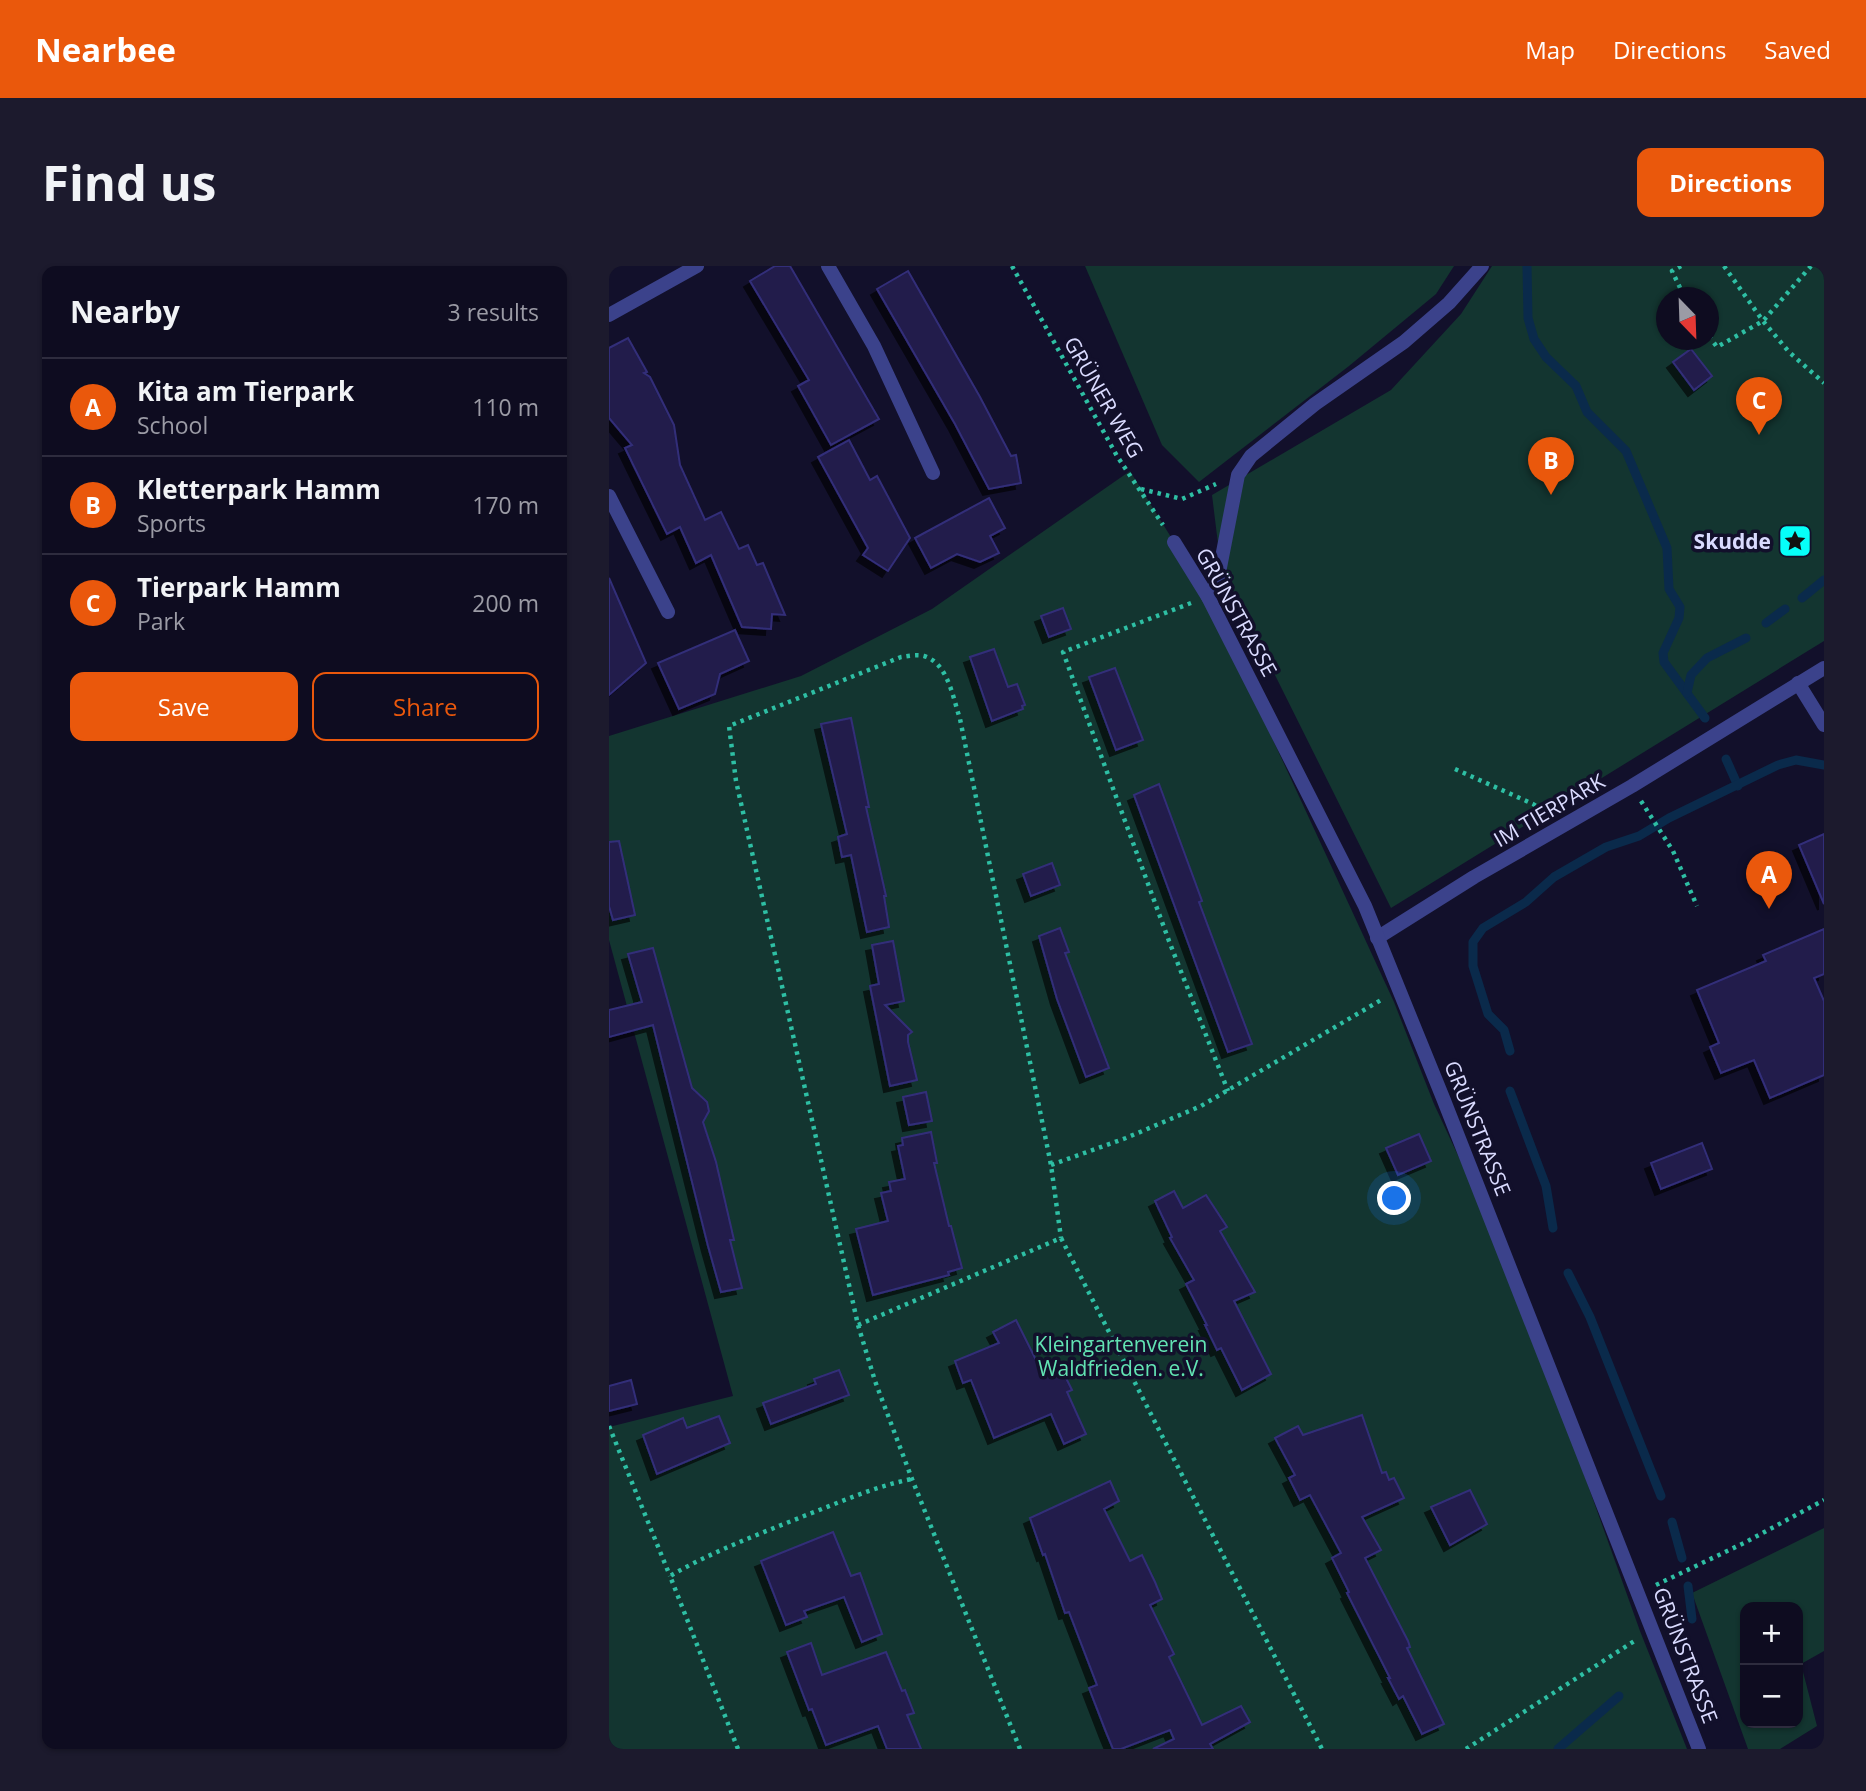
<!DOCTYPE html>
<meta charset="utf-8">
<style>
:root{--surface:#0e0c20;--page:#1c1a2d;--text:#f1f3f6;--muted:#9b9ba5;--line:#2e2c3e;--accent:#ea580c}
body{margin:0;font-family:"Open Sans",sans-serif;background:var(--page);color:var(--text)}
.controls{position:absolute;right:21px;bottom:21px;display:grid;overflow:hidden;border-radius:14px;box-shadow:0 2px 5px #0004}
.controls button{width:63px;height:63px;display:grid;place-items:center;padding:0;border:0;border-bottom:2px solid var(--line);background:var(--surface);color:var(--text);font:35px sans-serif}
.compass{position:absolute;left:1047px;top:21px;width:63px;height:63px;border-radius:50%;background:var(--surface);box-shadow:0 2px 5px #0004;rotate:157deg}
.you{position:absolute;left:786px;top:933px;width:24px;height:24px;margin:-18px;border:5px solid #fff;border-radius:50%;background:#1a73e8;box-shadow:0 0 0 10px #1a73e833}
.badge{display:grid;place-items:center;width:46px;height:46px;border-radius:50%;background:var(--accent);color:#fff;font-size:23px;font-weight:700}
.pin{position:absolute;translate:-50% -58px;filter:drop-shadow(0 2px 4px #0008)}
.pin::after{content:'';position:absolute;top:37px;width:24px;height:21px;background:inherit;clip-path:polygon(0 0,100% 0,50% 100%)}
.list{margin:0;padding:0;list-style:none}
h2{display:flex;justify-content:space-between;align-items:center;height:91px;margin:0;padding:0 28px;font-size:30px}
h2 small{font-size:23px;font-weight:400;color:var(--muted)}
.list li{display:grid;grid-template-columns:46px 1fr auto;gap:21px;align-items:center;box-sizing:border-box;height:98px;padding:0 28px;border-top:2px solid var(--line)}
.list b{display:block;font-size:26px;white-space:nowrap}
.list p{margin:0;font-size:23px;white-space:nowrap;color:var(--muted)}
.list em{font-size:23px;font-style:normal;color:var(--muted)}
.actions{display:flex;gap:14px;padding:21px 28px}
.actions a{flex:1;padding:16px 0;border:2px solid var(--accent);border-radius:14px;text-align:center;font-size:24px;color:var(--accent)}
.actions .main{background:var(--accent);color:#fff}
.map{position:relative;flex:none;width:1215px;height:1483px;overflow:hidden;border-radius:14px}
header{display:flex;align-items:center;gap:42px;box-sizing:border-box;height:98px;padding:0 35px;background:var(--accent);color:#fff}
header strong{font-size:33px}
nav{display:flex;gap:38px;margin-inline-start:auto;font-size:24px}
.intro{display:flex;align-items:center;justify-content:space-between;box-sizing:border-box;height:168px;padding:0 42px}
h1{margin:0;font-size:49px}
.button{padding:18px 32px;border-radius:14px;background:var(--accent);color:#fff;font-size:24px;font-weight:700}
main{display:flex;gap:42px;padding:0 42px}
aside{flex:1;background:var(--surface);border-radius:14px;box-shadow:0 2px 5px #0004}
.map>svg:first-child{display:block}
.green{fill:#133530;fill-rule:evenodd}
.lines{fill:none;stroke-linecap:round;stroke-linejoin:round}
.stream{stroke:#0a2a4b;stroke-width:9}
.building{fill:#201c4c;stroke:#332e79;stroke-width:2;filter:url(#shadow)}
.path{stroke:#2ebfa4;stroke-width:4.5;stroke-dasharray:3.5 5;stroke-linecap:butt}
.lane{stroke:#3b428b;stroke-width:14}
.street{stroke:#3b428b;stroke-width:14}
.labels{text-anchor:middle;dominant-baseline:central;stroke-width:7;stroke-linejoin:round;paint-order:stroke}
.street-label{font-size:21px;fill:#dadbff;stroke:#12102b}
.poi-label{font-size:21px;font-weight:bold;fill:#dadbff;stroke:#12102b;text-anchor:end}
.park-label{font-size:21px;fill:#62e3b3;stroke:#12102b}
</style>
<header>
<strong>Nearbee</strong>
<nav><a>Map</a><a>Directions</a><a>Saved</a></nav>
</header>
<div class="intro"><h1>Find us</h1><a class="button">Directions</a></div>
<main>
<aside>
<h2>Nearby<small>3 results</small></h2>
<ul class="list">
<li><span class="badge">A</span><div><b>Kita am Tierpark</b><p>School</p></div><em>110 m</em></li>
<li><span class="badge">B</span><div><b>Kletterpark Hamm</b><p>Sports</p></div><em>170 m</em></li>
<li><span class="badge">C</span><div><b>Tierpark Hamm</b><p>Park</p></div><em>200 m</em></li>
</ul>
<div class="actions"><a class="main">Save</a><a>Share</a></div>
</aside>
<div class="map">
<svg width="1215" height="1483" viewBox="0 0 1215 1483">
<defs>
<filter id="shadow"><feDropShadow dx="-6" dy="6" stdDeviation="0" flood-color="#0009"/></filter>
</defs>
<rect width="100%" height="100%" fill="#12102b"/>
<!-- green -->
<g class="green">
<polygon points="476,0 845,0 827,28 740,100 590,216 553,179"/>
<path d="M883 0H1215V375L782 642 658 393 613 310 603 229 782 124 852 48ZM1058 32H1100V74H1058Z"/>
<polygon points="521,205 565,276 652,448 785,736 825,838 901,1001 1031,1365 1078,1483 0,1483 0,1161 124,1130 0,674 0,470 192,410 323,343"/>
<path d="M1215 1262V1385L1192 1398 1208 1460 1171 1483H1139L1083 1327ZM1136 1341H1189V1457H1136Z"/>
</g>
<g class="lines">
<!-- stream -->
<g class="stream">
<polyline points="918,0 919,52 925,73 937,91 967,120 978,146 1017,185 1058,282 1060,323 1071,341 1070,352 1054,387 1055,396 1096,452"/>
<polyline points="1193,332 1215,314"/>
<polyline points="1157,357 1176,343"/>
<polyline points="1078,427 1082,409 1098,392 1137,372"/>
<polyline points="1117,493 1129,520"/>
<polyline points="901,785 895,764 879,748 864,700 864,676 874,662 917,636 945,611 997,581 1030,570 1060,552 1169,499 1187,494 1215,499"/>
<polyline points="901,825 937,920 944,962"/>
<polyline points="959,1007 981,1051 1052,1230"/>
<polyline points="1063,1256 1073,1292"/>
<polyline points="1079,1320 1083,1353"/>
<polyline points="949,1483 1010,1430"/>
</g>
</g>
<!-- building -->
<g class="building">
<polygon points="166,0 181,0 270,153 222,179 189,120 200,114 141,15"/>
<polygon points="299,5 371,131 402,190 407,189 412,217 380,223 346,158 268,23"/>
<polygon points="19,72 38,106 35,107 41,111 65,159 71,199 96,254 112,246 130,283 139,279 148,299 154,297 176,349 163,348 162,363 133,361 102,289 87,297 71,261 58,268 16,182 23,179 0,152 0,82"/>
<polygon points="1082,83 1103,110 1085,124 1064,96"/>
<polygon points="240,174 261,214 268,210 301,272 279,305 254,289 259,282 209,191"/>
<polygon points="380,232 396,262 381,270 390,287 371,296 348,288 322,302 306,272"/>
<polygon points="0,312 37,397 0,429"/>
<polygon points="454,342 462,363 440,371 432,350"/>
<polygon points="126,364 140,395 111,408 106,428 70,443 49,397"/>
<polygon points="385,383 399,421 408,418 416,439 413,440 414,443 383,455 361,391"/>
<polygon points="506,402 534,474 507,484 480,411"/>
<polygon points="242,452 260,541 257,541 277,630 275,630 280,661 258,666 242,589 233,591 229,571 238,568 212,458"/>
<polygon points="550,518 593,635 590,636 643,778 619,786 525,529"/>
<polygon points="1215,568 1215,638 1190,579"/>
<polygon points="10,575 26,649 4,654 0,640 0,576"/>
<polygon points="443,597 451,619 422,630 414,608"/>
<polygon points="451,662 460,686 456,687 500,802 477,811 448,733 430,670"/>
<polygon points="1215,663 1215,708 1205,712 1215,735 1215,809 1161,832 1145,794 1112,807 1101,781 1110,777 1088,724 1157,695 1154,689"/>
<polygon points="284,675 295,735 276,739 303,766 299,769 299,776 308,814 281,820 261,720 270,718 263,679"/>
<polygon points="44,682 83,822 98,836 100,845 94,856 107,896 125,974 121,974 133,1022 112,1026 99,980 44,759 0,771 0,744 33,736 19,688"/>
<polygon points="317,826 323,855 300,859 294,831"/>
<polygon points="322,866 328,897 325,897 340,960 342,960 353,1002 339,1006 340,1009 264,1029 247,963 279,955 272,927 282,925 280,916 296,913 289,880 294,879 293,872"/>
<polygon points="810,868 822,895 789,909 777,882"/>
<polygon points="1093,877 1103,903 1052,923 1042,897"/>
<polygon points="565,925 574,942 597,929 618,961 611,965 646,1026 625,1035 662,1108 633,1124 612,1082 608,1084 596,1059 598,1059 577,1018 585,1014 561,972 563,971 546,935"/>
<polygon points="407,1054 434,1108 451,1100 463,1124 458,1126 477,1168 455,1178 442,1148 385,1172 362,1114 354,1117 346,1095 390,1077 384,1066"/>
<polygon points="230,1104 240,1129 162,1158 154,1137 207,1118 205,1113"/>
<polygon points="22,1114 28,1138 0,1145 0,1120"/>
<polygon points="753,1149 773,1207 777,1206 780,1214 785,1212 795,1232 753,1251 772,1284 756,1292 799,1375 801,1381 798,1382 835,1458 813,1468 794,1430 790,1433 779,1412 781,1412 738,1327 740,1326 723,1292 732,1287 701,1229 691,1234 680,1212 686,1209 666,1172 689,1160 694,1169"/>
<polygon points="110,1150 121,1177 48,1208 34,1169 74,1152 78,1162"/>
<polygon points="501,1215 510,1235 495,1243 521,1295 533,1289 546,1316 553,1333 541,1339 565,1388 560,1391 593,1459 632,1440 641,1456 601,1478 604,1483 544,1483 565,1473 561,1464 512,1483 504,1483 497,1466 480,1422 488,1419 460,1346 456,1347 436,1288 434,1289 421,1252"/>
<polygon points="861,1224 878,1258 841,1279 822,1241"/>
<polygon points="224,1266 242,1310 251,1307 273,1368 253,1376 235,1331 195,1345 198,1351 177,1359 152,1295"/>
<polygon points="202,1377 213,1409 277,1386 293,1425 296,1424 305,1447 298,1449 312,1483 278,1483 269,1460 217,1479 203,1443 200,1444 178,1386"/>
</g>
<g class="lines">
<!-- path -->
<g class="path">
<polyline points="403,0 508,190 554,259"/>
<polyline points="1072,0 1063,5 1076,32"/>
<polyline points="1115,0 1154,55 1180,86 1215,117"/>
<polyline points="1100,70 1108,81 1154,55 1202,0"/>
<polyline points="532,223 573,233 607,218"/>
<polyline points="582,337 454,386 560,675 619,825"/>
<polyline points="846,503 924,538 937,547"/>
<polyline points="1032,535 1064,585 1088,640"/>
<polyline points="442,899 517,872 592,840 772,734"/>
<polyline points="249,1059 452,972 713,1483"/>
<polyline points="0,1160 61,1310"/>
<polyline points="1047,1319 1135,1277 1215,1234"/>
<path d="M129 1483 61 1310C104 1285 153 1267 200 1248 234 1235 267 1220 303 1213"/>
<path d="M411 1483 303 1213 266 1115 249 1059 127 515 120 460 292 391C299 390 308 388 315 390 339 397 344 432 351 453L442 899 452 972"/>
<polyline points="857,1483 1027,1374"/>
</g>
<!-- lane -->
<g class="lane">
<polyline points="599,331 608,317 629,209 642,190 706,138 795,76 840,37 873,0"/>
<polyline points="1189,417 1215,459"/>
<polyline points="768,672 865,611 1023,520 1215,402"/>
</g>
<!-- street -->
<g class="street">
<polyline points="219,0 265,80 324,207"/>
<polyline points="0,49 88,0"/>
<polyline points="0,230 59,346"/>
<polyline points="565,276 599,331 756,640 834,832 1090,1483"/>
</g>
</g>
<!-- icons -->
<defs>
<symbol id="sight-square" viewBox="-11 -11 22 22"><rect x="-9" y="-9" width="18" height="18" rx="4" fill="#06fff9" stroke="#12102b"/><path d="M0-6L1.8-2.2L6-1.7L2.9 1.2L3.7 5.4L0 3.3L-3.7 5.4L-2.9 1.2L-6-1.7L-1.8-2.2Z" fill="#111"/></symbol>
</defs>
<g fill-rule="evenodd">
<use href="#sight-square" x="1167" y="256" width="38" height="38"/>
</g>
<g class="labels">
<!-- street labels -->
<g class="street-label">
<text transform="translate(495 131) rotate(60)">GRÜNER WEG</text>
<text transform="translate(628 346) rotate(61)">GRÜNSTRASSE</text>
<text transform="translate(940 544) rotate(-30)">IM TIERPARK</text>
<text transform="translate(869 862) rotate(68)">GRÜNSTRASSE</text>
<text transform="translate(1077 1389) rotate(69)">GRÜNSTRASSE</text>
</g>
<!-- poi labels -->
<g class="poi-label">
<text x="1162" y="275">Skudde</text>
</g>
<!-- park labels -->
<g class="park-label">
<text x="512" y="1078">Kleingartenverein<tspan x="512" dy="24">Waldfrieden. e.V.</tspan></text>
</g>
</g>
</svg>
<div class="controls">
<button>+</button>
<button>−</button>
</div>
<svg class="compass" viewBox="-18 -18 36 36"><path d="M0-13l5 13h-10z" fill="#e53935"/><path d="M0 13l5-13h-10z" fill="#9b9ba5"/></svg>
<div class="you"></div>
<div class="pin badge" style="left:1160px;top:643px">A</div>
<div class="pin badge" style="left:942px;top:229px">B</div>
<div class="pin badge" style="left:1150px;top:169px">C</div>
</div>
</main>
